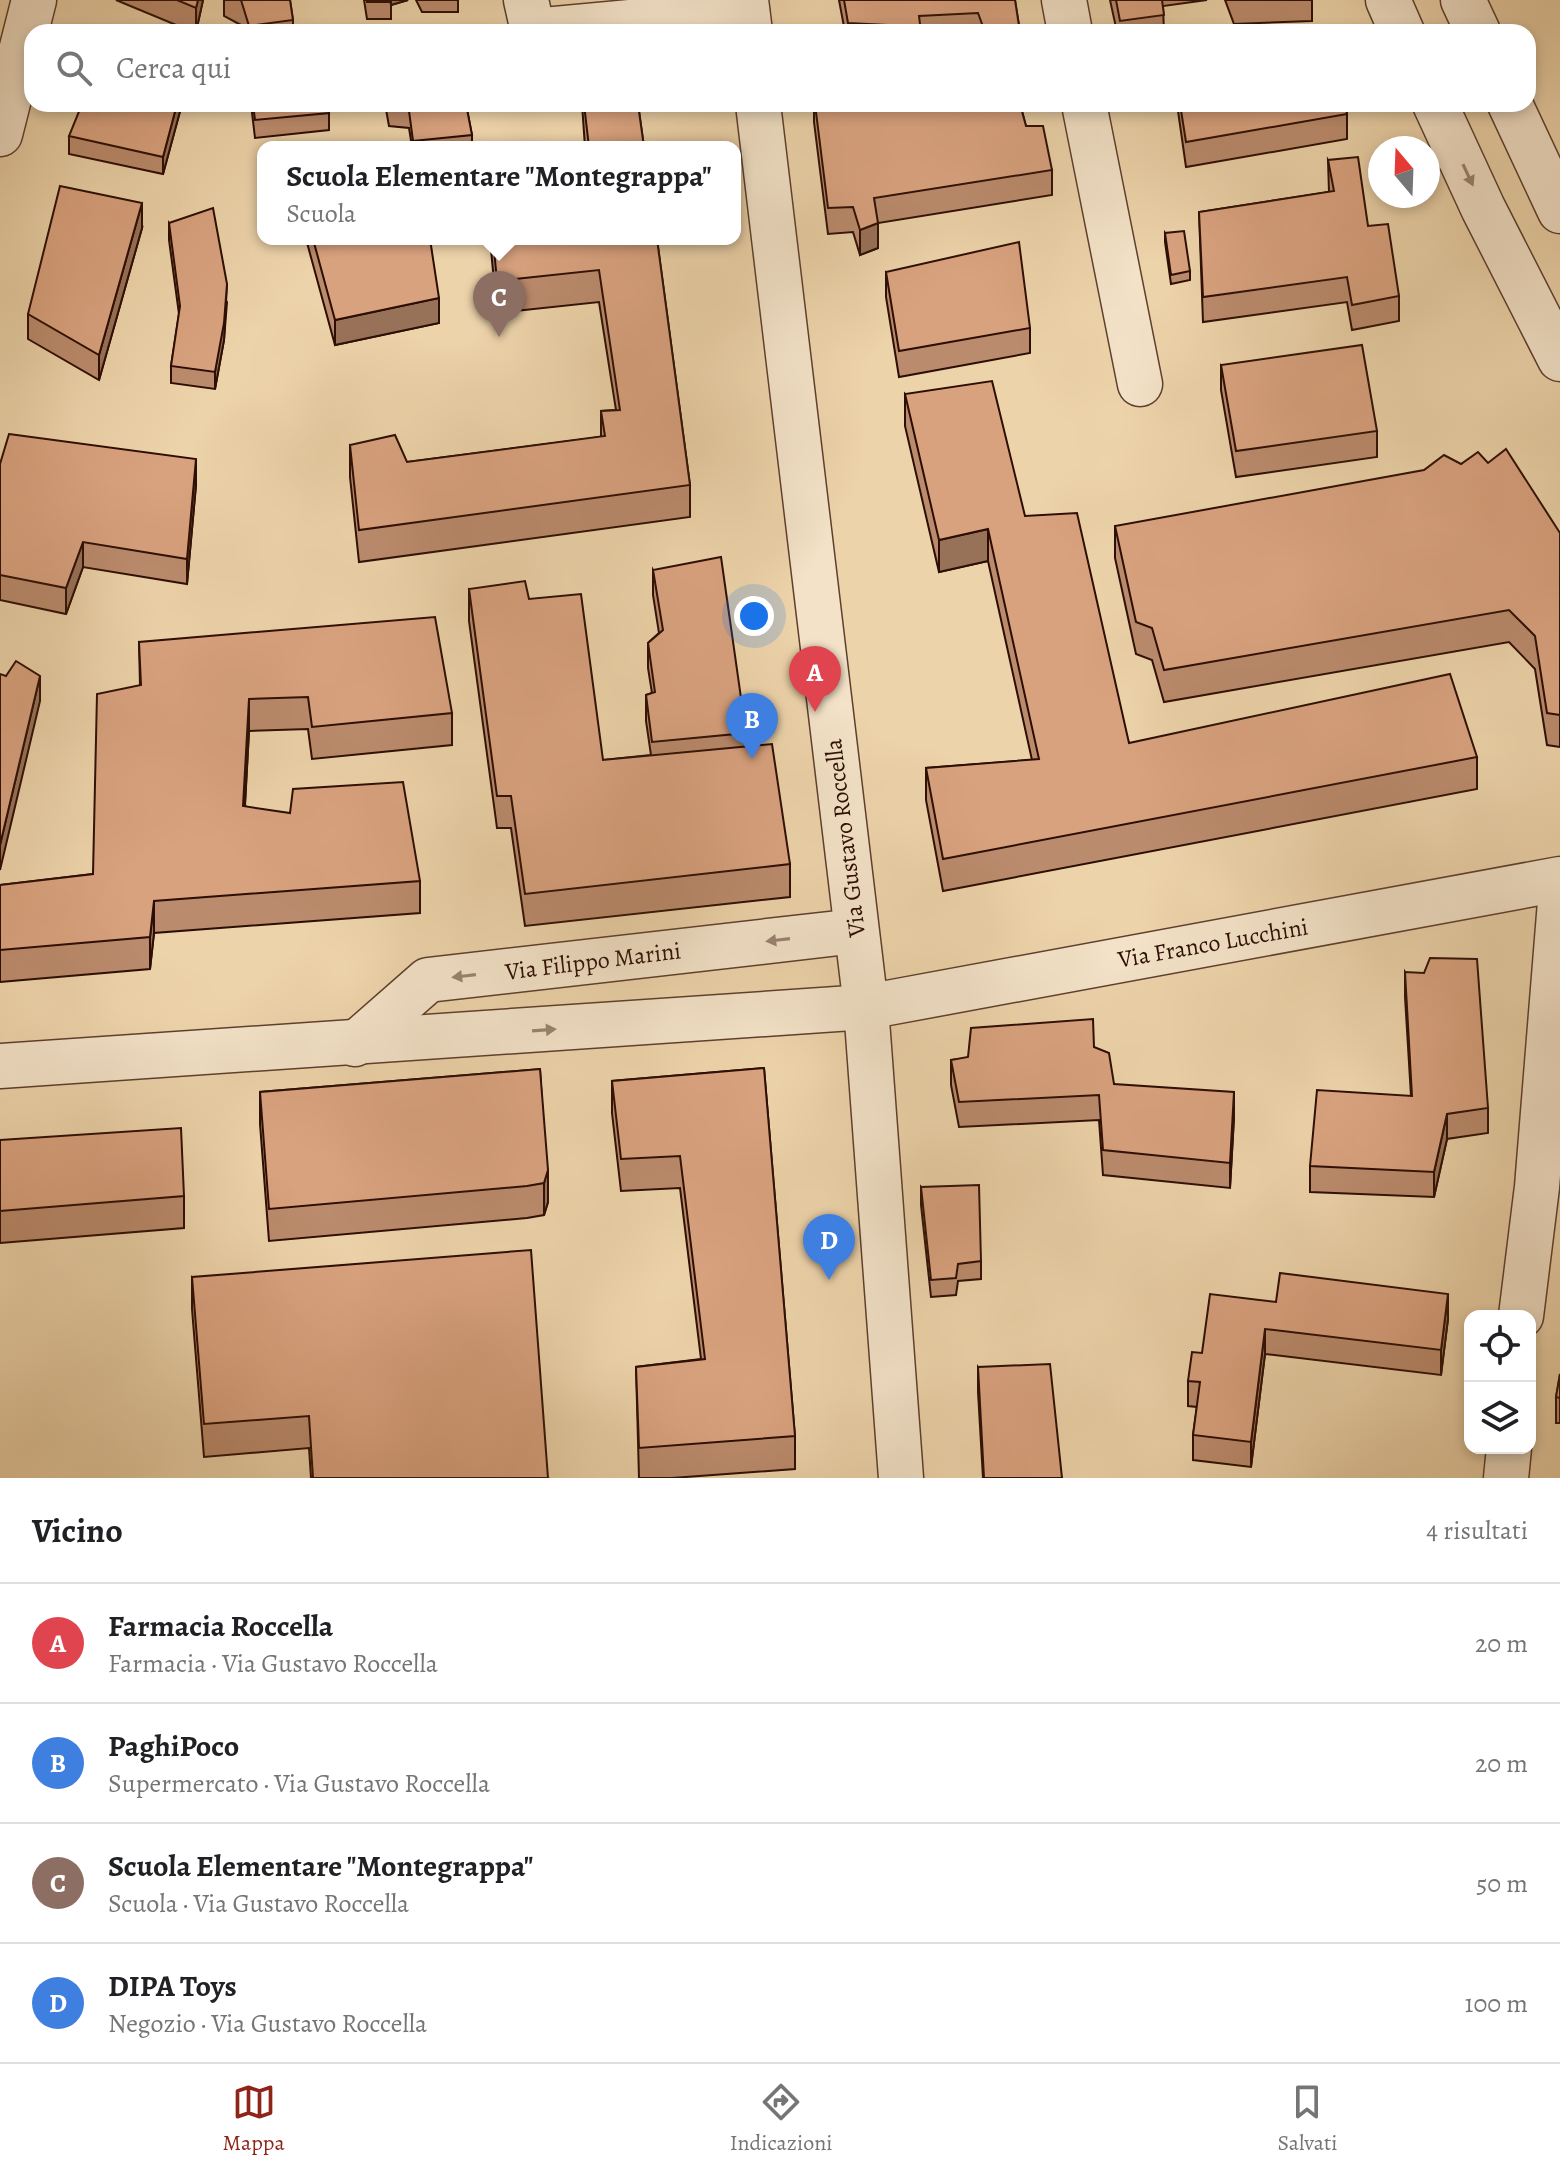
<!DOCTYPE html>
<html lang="it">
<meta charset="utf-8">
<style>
:root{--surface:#fff;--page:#f2f2f2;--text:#202124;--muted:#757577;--line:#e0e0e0;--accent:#8f2418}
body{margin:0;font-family:Alegreya,serif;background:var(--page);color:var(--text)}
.controls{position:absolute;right:24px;bottom:24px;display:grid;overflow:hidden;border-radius:16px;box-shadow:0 4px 12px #0003}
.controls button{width:72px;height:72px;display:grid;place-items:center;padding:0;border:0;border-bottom:2px solid var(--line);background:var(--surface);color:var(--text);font:40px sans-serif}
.compass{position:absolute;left:1368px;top:136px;width:72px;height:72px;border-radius:50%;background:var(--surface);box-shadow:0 4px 12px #0003;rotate:341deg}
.you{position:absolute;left:754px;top:616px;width:28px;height:28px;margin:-20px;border:6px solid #fff;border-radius:50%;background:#1a73e8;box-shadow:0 0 0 12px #1a73e833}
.badge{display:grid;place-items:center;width:52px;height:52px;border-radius:50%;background:var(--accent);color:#fff;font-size:26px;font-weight:700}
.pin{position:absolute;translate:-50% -66px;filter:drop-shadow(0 2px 4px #0008)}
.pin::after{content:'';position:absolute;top:42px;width:28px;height:24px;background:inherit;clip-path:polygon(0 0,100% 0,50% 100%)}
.popup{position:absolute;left:257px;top:141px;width:484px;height:104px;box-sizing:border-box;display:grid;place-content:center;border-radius:16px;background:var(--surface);filter:drop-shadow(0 2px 6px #0005);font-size:26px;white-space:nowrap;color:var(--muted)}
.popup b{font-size:30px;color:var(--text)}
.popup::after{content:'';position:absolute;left:50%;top:100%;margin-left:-16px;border:16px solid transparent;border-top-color:var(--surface)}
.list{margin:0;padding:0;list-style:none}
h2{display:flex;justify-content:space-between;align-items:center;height:104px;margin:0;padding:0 32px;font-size:34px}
h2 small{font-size:26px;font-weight:400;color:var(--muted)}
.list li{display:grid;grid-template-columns:52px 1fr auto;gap:24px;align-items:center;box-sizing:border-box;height:120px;padding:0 32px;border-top:2px solid var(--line)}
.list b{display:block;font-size:30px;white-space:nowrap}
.list p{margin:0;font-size:26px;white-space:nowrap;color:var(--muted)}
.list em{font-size:26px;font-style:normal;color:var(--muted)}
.icon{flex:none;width:44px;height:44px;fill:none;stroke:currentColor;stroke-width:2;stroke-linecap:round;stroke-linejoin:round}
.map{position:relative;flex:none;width:1560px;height:1478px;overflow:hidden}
.search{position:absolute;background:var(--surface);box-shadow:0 4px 12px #0003;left:24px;right:24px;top:24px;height:88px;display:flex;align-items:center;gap:20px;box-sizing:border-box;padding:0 28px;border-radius:24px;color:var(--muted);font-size:30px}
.sheet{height:584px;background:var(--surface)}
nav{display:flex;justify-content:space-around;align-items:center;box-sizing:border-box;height:112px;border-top:2px solid var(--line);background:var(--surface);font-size:22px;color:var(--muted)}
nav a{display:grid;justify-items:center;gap:4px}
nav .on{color:var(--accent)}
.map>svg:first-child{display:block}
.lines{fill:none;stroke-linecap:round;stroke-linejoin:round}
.minor-casing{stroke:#5d3f2e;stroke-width:47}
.tertiary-casing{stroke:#5d3f2e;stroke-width:47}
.minor{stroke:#f3e2c8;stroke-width:44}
.tertiary{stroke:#f3e2c8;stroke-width:44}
.wall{fill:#bb8b6d;stroke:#2d0e04;stroke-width:2}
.shaded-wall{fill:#987159;stroke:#2d0e04;stroke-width:2}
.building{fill:#d9a27f;stroke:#2d0e04;stroke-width:2}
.oneway{fill:#9a8370}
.labels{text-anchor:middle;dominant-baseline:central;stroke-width:8;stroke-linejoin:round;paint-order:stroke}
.street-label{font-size:24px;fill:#2d0e04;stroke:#f3e2c8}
</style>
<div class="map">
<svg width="1560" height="1478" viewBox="0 0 1560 1478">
<rect width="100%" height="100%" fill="#edd3aa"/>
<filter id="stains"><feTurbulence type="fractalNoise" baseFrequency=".0025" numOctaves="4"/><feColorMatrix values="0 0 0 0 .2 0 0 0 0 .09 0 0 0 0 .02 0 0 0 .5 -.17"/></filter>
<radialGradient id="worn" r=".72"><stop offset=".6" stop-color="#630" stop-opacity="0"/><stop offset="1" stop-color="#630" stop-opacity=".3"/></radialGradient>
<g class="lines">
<defs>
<g id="minor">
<polyline points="526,0 533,31 747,11"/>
<polyline points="1064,0 1070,32"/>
<polyline points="1388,0 1402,32"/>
<polyline points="1463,0 1478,32"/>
<polyline points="1084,104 1140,384"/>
<polyline points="1435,104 1483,208 1560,359"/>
<polyline points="1510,104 1560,211"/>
<polyline points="0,134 34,0"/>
<polyline points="866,1007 1560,879"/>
<polyline points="1521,1316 1537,1187 1560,902"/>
<polyline points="1506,1478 1509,1448"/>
</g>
<g id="tertiary">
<polyline points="746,0 750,32"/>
<polyline points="758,104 866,1007 901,1478"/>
<polyline points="355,1044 428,980 856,931"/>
<polyline points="0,1066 866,1007"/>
</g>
</defs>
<!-- minor casing -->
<use href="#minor" class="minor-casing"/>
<!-- tertiary casing -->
<use href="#tertiary" class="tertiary-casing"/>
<!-- minor -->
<use href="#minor" class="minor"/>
<!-- tertiary -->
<use href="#tertiary" class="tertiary"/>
</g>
<!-- wall -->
<g class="wall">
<polygon points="116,0 203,0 196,32 193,32"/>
<polygon points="224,0 290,0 293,20 293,32 243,32 241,25 224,16"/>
<polygon points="364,0 408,0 391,5 391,19 367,19"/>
<polygon points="416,0 458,0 458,12 422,12"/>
<polygon points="839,0 1015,0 1020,32 845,32"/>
<polygon points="1110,0 1207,0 1163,6 1164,32 1117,32"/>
<polygon points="1225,0 1312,0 1312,21 1234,24"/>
<polygon points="182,104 163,174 69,154 69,136"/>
<polygon points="251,104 326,104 329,113 329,130 255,138"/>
<polygon points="385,104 466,104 472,135 472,147 412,147 409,128 389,126"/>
<polygon points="582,104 638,104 644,147 585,147"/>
<polygon points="814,104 1020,104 1026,126 1052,170 1052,195 878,223 878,248 860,255 853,232 828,234 814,122"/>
<polygon points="1177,104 1345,104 1347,114 1347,139 1186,167"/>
<polygon points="1328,160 1368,226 1399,296 1399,321 1352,330 1347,302 1203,322 1199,212 1329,192"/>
<polygon points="169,223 227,302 224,340 215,389 171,383 171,366 179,314 169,240"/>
<polygon points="142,228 99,380 28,339 28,314"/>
<polygon points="1165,233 1190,271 1190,280 1171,284 1165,242"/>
<polygon points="306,239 430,239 439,323 335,345"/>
<polygon points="490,239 657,239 690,485 690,517 359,562 350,477 350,445 407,462 601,437 601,411 616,410 599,302 497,313"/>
<polygon points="886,272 1030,328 1030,353 899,377 886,297"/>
<polygon points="1221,365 1377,431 1377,457 1236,477 1221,390"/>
<polygon points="905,394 1025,516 1129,743 1477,757 1477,789 943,891 926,800 926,768 1032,760 988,561 939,572 905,426"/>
<polygon points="0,464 196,485 187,584 83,567 66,614 0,600"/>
<polygon points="1115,526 1560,533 1560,747 1547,745 1535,669 1509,642 1164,702 1152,660 1136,654 1115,558"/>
<polygon points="653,570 746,733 746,746 790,864 790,897 525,926 511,828 497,828 469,621 469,589 529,599 603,760 651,755 646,721 646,695 652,693 648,668 648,643 659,633 653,595"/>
<polygon points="139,642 452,713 452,745 312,759 308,729 249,731 245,806 420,881 420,913 154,933 150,969 0,982 0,885 93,874 140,686"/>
<polygon points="1405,972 1488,1108 1488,1133 1447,1139 1434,1197 1310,1192 1310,1166 1411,1096 1405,997"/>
<polygon points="1094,1047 1114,1084 1234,1117 1230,1188 1103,1175 1099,1120 959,1127 951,1085 951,1060"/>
<polygon points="764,1068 795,1436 795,1469 672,1478 639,1478 636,1367 701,1359 680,1188 621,1191 612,1113 612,1081"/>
<polygon points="540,1069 548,1202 544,1215 527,1218 269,1241 260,1124 260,1092"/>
<polygon points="0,1140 184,1196 184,1228 0,1243"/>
<polygon points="921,1187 981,1261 981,1279 958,1281 956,1295 931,1297 921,1205"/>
<polygon points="192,1277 548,1478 311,1478 309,1448 204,1457 192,1309"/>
<polygon points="1276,1302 1448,1319 1441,1375 1265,1354 1251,1467 1193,1460 1193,1435 1197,1407 1188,1406 1188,1381 1202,1353"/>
<polygon points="978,1367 1062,1478 983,1478 978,1392"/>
<polygon points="1560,1374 1560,1423 1556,1423 1556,1397"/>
</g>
<!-- shaded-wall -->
<g class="shaded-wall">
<polygon points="198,0 203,0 196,32 196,8"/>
<polygon points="390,0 408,0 391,5"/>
<polygon points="177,104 182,104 163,174 163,157"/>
<polygon points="142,203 142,228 99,380 99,355"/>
<polygon points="878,223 878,248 860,255 860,230"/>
<polygon points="227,284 224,340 215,389 215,372"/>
<polygon points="439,298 439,323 335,345 335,320"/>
<polygon points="196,459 196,485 187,584 187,559"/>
<polygon points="988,529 988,561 939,572 939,540"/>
<polygon points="83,542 83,567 66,614 66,588"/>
<polygon points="40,676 40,701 0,870 0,845"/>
<polygon points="249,699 249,731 243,838 243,806"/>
<polygon points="154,901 154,933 150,969 150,937"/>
<polygon points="1234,1092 1234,1117 1230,1188 1230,1163"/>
<polygon points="1447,1114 1447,1139 1434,1197 1434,1172"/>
<polygon points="548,1170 548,1202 544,1215 544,1183"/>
<polygon points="1448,1294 1448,1319 1441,1375 1441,1350"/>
<polygon points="1265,1329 1265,1354 1251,1467 1251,1442"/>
</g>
<!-- building -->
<g class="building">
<polygon points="177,0 198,0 196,8"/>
<polygon points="241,0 290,0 293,20 249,26"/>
<rect x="367" y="0" width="24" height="2"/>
<polygon points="844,0 1015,0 1020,32 985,32 978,13 919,16 921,32 887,32 887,25 848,23"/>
<polygon points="1116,0 1162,0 1164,15 1120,21"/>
<polygon points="82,104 177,104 163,157 69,136"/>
<polygon points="253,104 326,104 329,113 255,120"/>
<polygon points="388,104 466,104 472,135 413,141 409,111 389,108"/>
<polygon points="584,104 638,104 644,147 589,147"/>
<polygon points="815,104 1020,104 1026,126 1043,126 1052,170 874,198 878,223 860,230 853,207 828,208"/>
<polygon points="1180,104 1345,104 1347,114 1186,142"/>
<polygon points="1358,157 1368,226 1388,224 1399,296 1352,305 1347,277 1203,297 1199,212 1334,191 1328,160"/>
<polygon points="60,186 142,203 99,355 28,314"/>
<polygon points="213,208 227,284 224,323 215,372 171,366 180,306 169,223"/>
<polygon points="1184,231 1190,271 1171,275 1165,233"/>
<polygon points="313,239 430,239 439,298 335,320"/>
<polygon points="493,239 657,239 690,485 359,530 350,445 395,435 407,462 605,436 601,411 620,410 599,270 497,281"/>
<polygon points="1019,242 1030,328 899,351 886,272"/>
<polygon points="1362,345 1377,431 1236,451 1221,365"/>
<polygon points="992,381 1025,516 1077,513 1129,743 1450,674 1477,757 943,859 926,768 1039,759 988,529 939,540 905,394"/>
<polygon points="9,434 196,459 187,559 83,542 66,588 0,575 0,464"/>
<polygon points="1506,449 1560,533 1560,715 1547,713 1535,636 1509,610 1164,670 1152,628 1136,622 1115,526 1424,470 1444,455 1461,464 1478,452 1488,463"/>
<polygon points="721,557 746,733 652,742 646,695 655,692 648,643 663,630 653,570"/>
<polygon points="525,581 529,599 581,594 603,760 772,744 790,864 525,894 511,796 497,796 469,589"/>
<polygon points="435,617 452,713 312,727 308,697 249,699 243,806 290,813 293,789 403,782 420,881 154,901 150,937 0,950 0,885 93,874 97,694 141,685 139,642"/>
<polygon points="16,661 40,676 0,845 0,674 6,676"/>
<polygon points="1430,958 1477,959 1488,1108 1447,1114 1434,1172 1310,1166 1317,1090 1412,1096 1405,972 1424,973"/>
<polygon points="1093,1019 1094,1047 1109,1053 1114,1084 1234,1092 1230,1163 1103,1150 1099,1095 959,1102 951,1060 968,1057 971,1028"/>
<polygon points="764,1068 795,1436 639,1448 636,1367 705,1359 680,1156 621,1159 612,1081"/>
<polygon points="540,1069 548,1170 544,1183 527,1186 269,1209 260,1092"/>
<polygon points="181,1128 184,1196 0,1211 0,1140"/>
<polygon points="979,1185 981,1261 958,1264 956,1278 931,1280 921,1187"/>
<polygon points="531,1250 548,1478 313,1478 309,1416 204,1424 192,1277"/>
<polygon points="1280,1273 1448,1294 1441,1350 1265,1329 1251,1442 1193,1435 1200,1382 1188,1381 1192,1352 1202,1353 1210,1294 1276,1302"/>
<polygon points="1050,1364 1062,1478 984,1478 978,1367"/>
<polygon points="1560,1374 1560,1398 1556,1397"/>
</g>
<!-- one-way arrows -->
<defs><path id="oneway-solid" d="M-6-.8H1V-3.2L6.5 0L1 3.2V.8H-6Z" transform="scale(2)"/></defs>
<g class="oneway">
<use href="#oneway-solid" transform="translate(1468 175) rotate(65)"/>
<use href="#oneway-solid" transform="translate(778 940) rotate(173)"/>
<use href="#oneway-solid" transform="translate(464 976) rotate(173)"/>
<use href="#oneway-solid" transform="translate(544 1030) rotate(-4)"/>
</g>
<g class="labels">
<!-- street labels -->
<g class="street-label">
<text transform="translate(845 838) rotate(-97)">Via Gustavo Roccella</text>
<text transform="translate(1213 943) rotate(-10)">Via Franco Lucchini</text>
<text transform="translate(593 961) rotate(-7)">Via Filippo Marini</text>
</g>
</g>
<rect width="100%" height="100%" filter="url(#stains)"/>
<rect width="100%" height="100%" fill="url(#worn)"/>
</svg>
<div class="controls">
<button><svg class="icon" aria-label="locate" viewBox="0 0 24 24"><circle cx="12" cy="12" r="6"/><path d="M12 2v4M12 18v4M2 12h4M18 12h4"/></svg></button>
<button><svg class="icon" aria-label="layers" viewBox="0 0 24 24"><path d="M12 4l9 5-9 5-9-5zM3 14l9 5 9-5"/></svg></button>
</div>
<svg class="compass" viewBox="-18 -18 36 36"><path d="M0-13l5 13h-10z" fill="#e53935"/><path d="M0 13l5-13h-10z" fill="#757577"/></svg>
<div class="you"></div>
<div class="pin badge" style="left:815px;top:712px;background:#e0444e">A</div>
<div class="pin badge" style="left:752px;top:759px;background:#3f7fe0">B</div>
<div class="pin badge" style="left:499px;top:337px;background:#8d6e63">C</div>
<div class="popup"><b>Scuola Elementare &quot;Montegrappa&quot;</b>Scuola</div>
<div class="pin badge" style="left:829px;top:1280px;background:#3f7fe0">D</div>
<div class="search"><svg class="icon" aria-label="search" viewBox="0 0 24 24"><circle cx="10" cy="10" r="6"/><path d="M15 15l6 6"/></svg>Cerca qui</div>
</div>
<section class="sheet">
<h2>Vicino<small>4 risultati</small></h2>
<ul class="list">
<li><span class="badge" style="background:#e0444e">A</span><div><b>Farmacia Roccella</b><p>Farmacia · Via Gustavo Roccella</p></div><em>20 m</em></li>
<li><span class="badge" style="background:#3f7fe0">B</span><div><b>PaghiPoco</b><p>Supermercato · Via Gustavo Roccella</p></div><em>20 m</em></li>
<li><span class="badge" style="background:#8d6e63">C</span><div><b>Scuola Elementare &quot;Montegrappa&quot;</b><p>Scuola · Via Gustavo Roccella</p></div><em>50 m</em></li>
<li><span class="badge" style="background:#3f7fe0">D</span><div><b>DIPA Toys</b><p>Negozio · Via Gustavo Roccella</p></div><em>100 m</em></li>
</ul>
</section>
<nav>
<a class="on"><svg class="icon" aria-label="map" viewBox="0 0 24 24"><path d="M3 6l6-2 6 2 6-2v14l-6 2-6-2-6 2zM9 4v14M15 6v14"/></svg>Mappa</a>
<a><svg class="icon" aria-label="directions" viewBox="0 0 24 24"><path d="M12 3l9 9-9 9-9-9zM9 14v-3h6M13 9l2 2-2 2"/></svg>Indicazioni</a>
<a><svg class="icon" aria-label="saved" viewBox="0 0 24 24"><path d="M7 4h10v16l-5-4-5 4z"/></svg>Salvati</a>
</nav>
